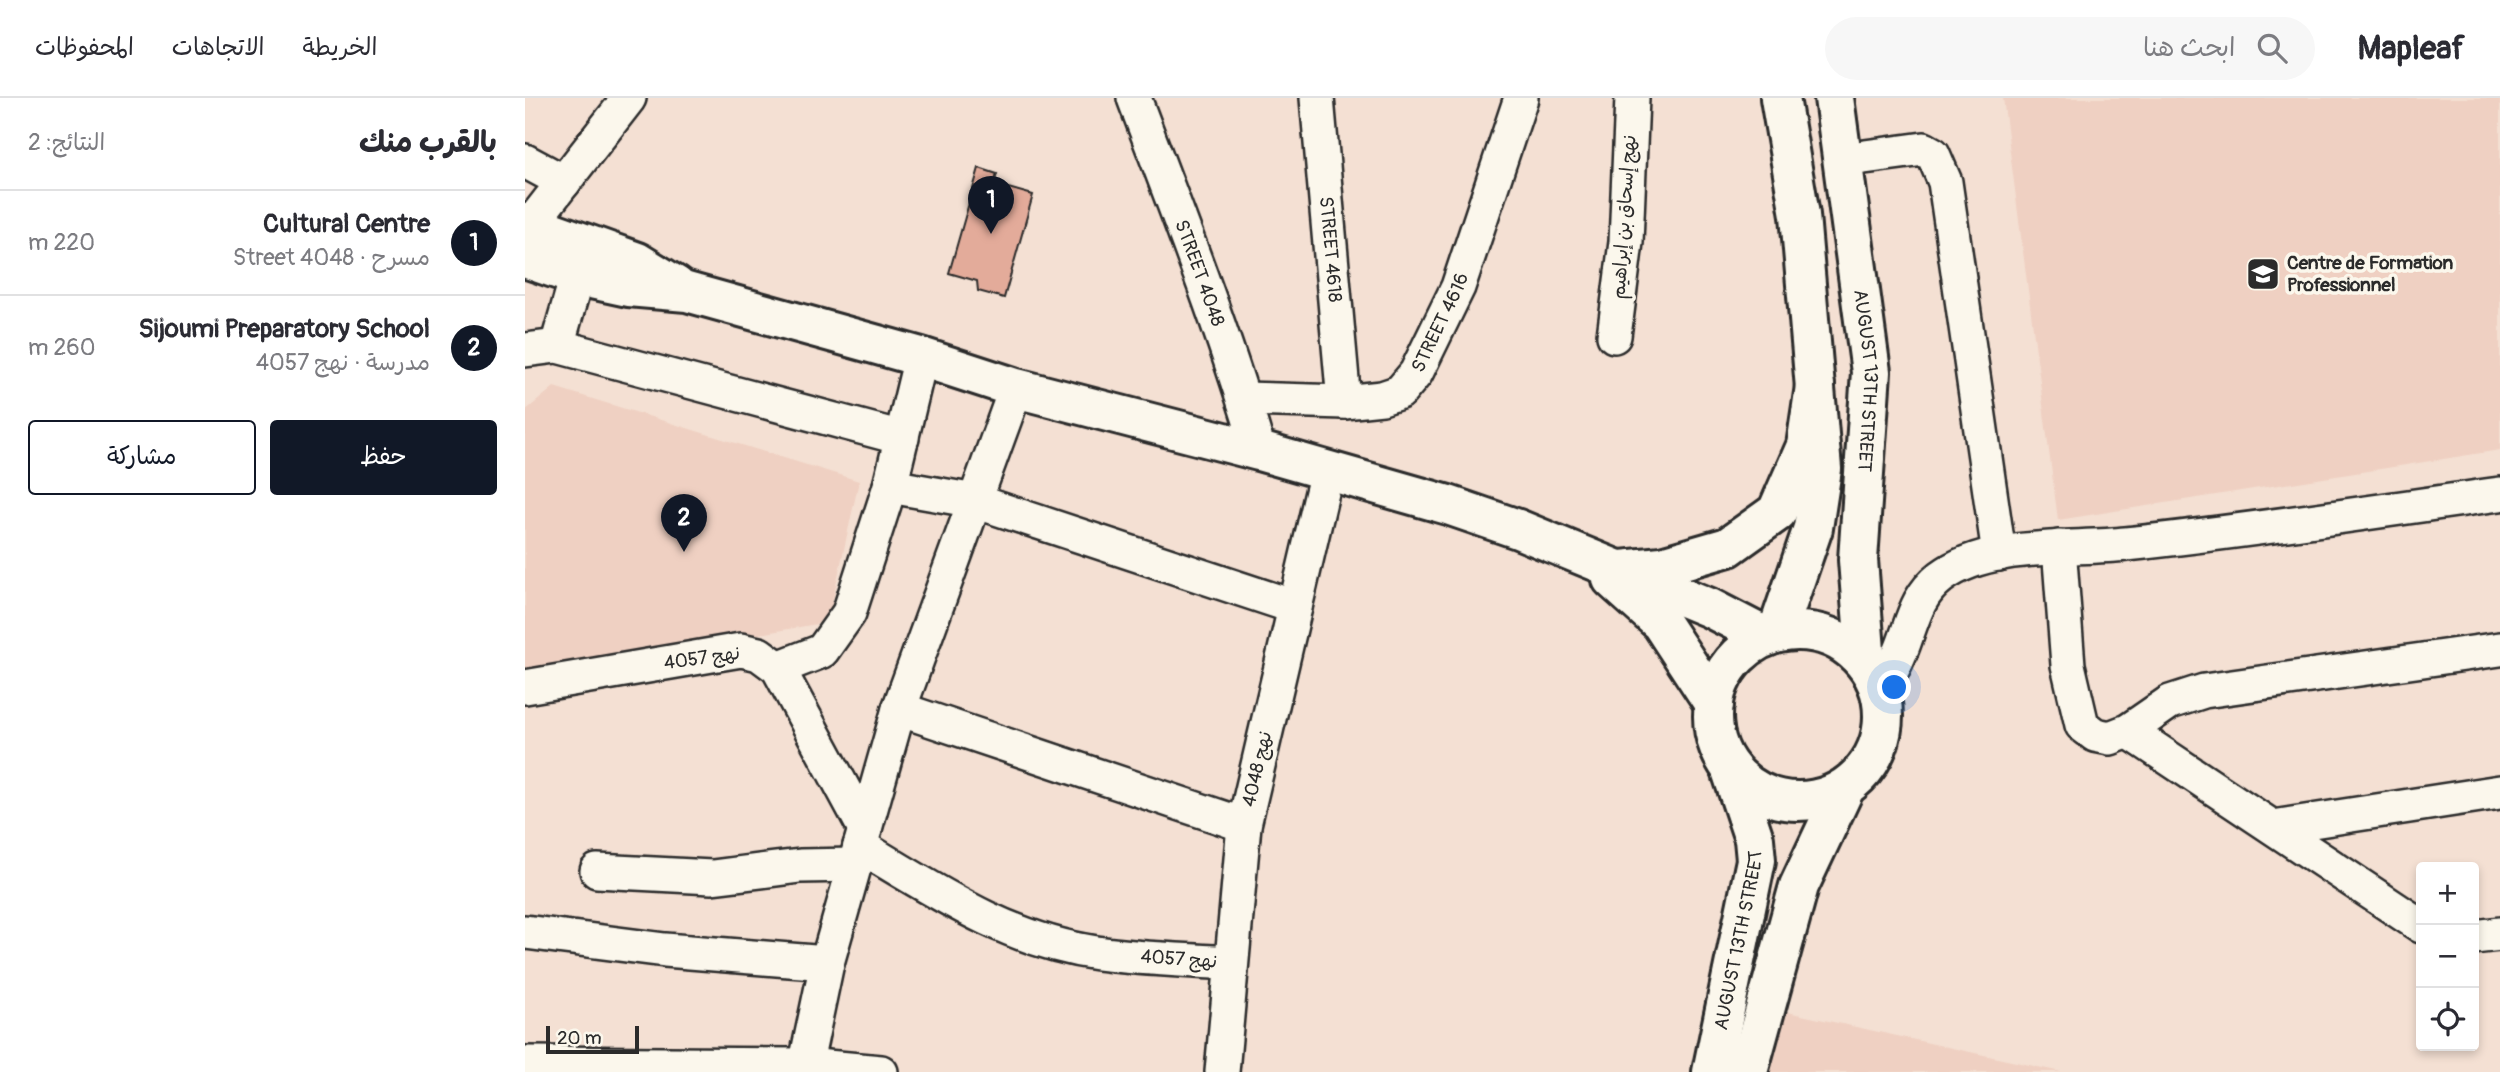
<!DOCTYPE html>
<html lang="ar">
<meta charset="utf-8">
<style>
:root{--surface:#fff;--page:#f7f7f7;--text:#2b2b33;--muted:#7c7c81;--line:#e1e1e2;--accent:#111827}
body{margin:0;font-family:Pangolin,"Playpen Sans Arabic",sans-serif;background:var(--page);color:var(--text);direction:rtl}
.controls{position:absolute;right:21px;bottom:21px;display:grid;overflow:hidden;border-radius:7px;box-shadow:0 4px 10px #0003}
.controls button{width:63px;height:63px;display:grid;place-items:center;padding:0;border:0;border-bottom:2px solid var(--line);background:var(--surface);color:var(--text);font:35px sans-serif}
.scale{position:absolute;left:21px;bottom:18px;width:93px;box-sizing:border-box;padding-left:7px;border:4px solid #2b2b2b;border-top:0;font-size:19px;line-height:24px;white-space:nowrap;color:#2b2b2b;-webkit-text-stroke:5px #fbf7ec;paint-order:stroke}
.you{position:absolute;left:1370px;top:590px;width:24px;height:24px;margin:-18px;border:5px solid #fff;border-radius:50%;background:#1a73e8;box-shadow:0 0 0 10px #1a73e833}
.badge{display:grid;place-items:center;width:46px;height:46px;border-radius:50%;background:var(--accent);color:#fff;font-size:23px;font-weight:700}
.pin{position:absolute;translate:-50% -58px;filter:drop-shadow(0 2px 4px #0008)}
.pin::after{content:'';position:absolute;top:37px;width:24px;height:21px;background:inherit;clip-path:polygon(0 0,100% 0,50% 100%)}
.list{margin:0;padding:0;list-style:none}
h2{display:flex;justify-content:space-between;align-items:center;height:91px;margin:0;padding:0 28px;font-size:30px}
h2 small{font-size:23px;font-weight:400;color:var(--muted)}
.list li{display:grid;grid-template-columns:46px 1fr auto;gap:21px;align-items:center;box-sizing:border-box;height:105px;padding:0 28px;border-top:2px solid var(--line)}
.list b{display:block;font-size:26px;white-space:nowrap}
.list p{margin:0;font-size:23px;white-space:nowrap;color:var(--muted)}
.list em{font-size:23px;font-style:normal;color:var(--muted)}
.actions{display:flex;gap:14px;padding:21px 28px}
.actions a{flex:1;padding:16px 0;border:2px solid var(--accent);border-radius:7px;text-align:center;font-size:24px;color:var(--accent)}
.actions .main{background:var(--accent);color:#fff}
.icon{flex:none;width:38px;height:38px;fill:none;stroke:currentColor;stroke-width:2;stroke-linecap:round;stroke-linejoin:round}
.map{position:relative;flex:none;width:1975px;height:974px;overflow:hidden;direction:ltr}
header{display:flex;align-items:center;gap:42px;box-sizing:border-box;height:98px;padding:0 35px;background:var(--surface);border-bottom:2px solid var(--line)}
header strong{font-size:33px}
nav{display:flex;gap:38px;margin-inline-start:auto;font-size:24px}
.search{width:490px;height:63px;background:var(--page);display:flex;align-items:center;gap:18px;box-sizing:border-box;padding:0 24px;border-radius:38px;color:var(--muted);font-size:26px}
main{display:flex}
aside{flex:1;background:var(--surface)}
.map>svg:first-child{display:block}
.built{fill:#efd0c2}
.building{fill:#e3ab9a;stroke:#2b2b2b;stroke-width:2}
.lines{fill:none;stroke-linecap:round;stroke-linejoin:round}
.minor-casing{stroke:#2b2b2b;stroke-width:38}
.major-casing{stroke:#2b2b2b;stroke-width:44}
.highway-casing{stroke:#2b2b2b;stroke-width:44}
.minor{stroke:#fbf7ec;stroke-width:33}
.major{stroke:#fbf7ec;stroke-width:38}
.highway{stroke:#fbf7ec;stroke-width:38}
.labels{text-anchor:middle;dominant-baseline:central;stroke-width:7;stroke-linejoin:round;paint-order:stroke}
.street-label{font-size:19px;fill:#2b2b2b;stroke:#fbf7ec}
.poi-label{font-size:19px;font-weight:bold;fill:#2b2b2b;stroke:#fbf7ec;text-anchor:start}
</style>
<header>
<strong>Mapleaf</strong>
<div class="search"><svg class="icon" aria-label="search" viewBox="0 0 24 24"><circle cx="10" cy="10" r="6"/><path d="M15 15l6 6"/></svg>ابحث هنا</div>
<nav><a>الخريطة</a><a>الاتجاهات</a><a>المحفوظات</a></nav>
</header>
<main>
<div class="map">
<svg width="1975" height="974" viewBox="0 0 1975 974">
<rect width="100%" height="100%" fill="#f4e0d3"/>
<filter id="ink" filterUnits="userSpaceOnUse"><feTurbulence type="fractalNoise" baseFrequency=".0143" numOctaves="2"/><feDisplacementMap in="SourceGraphic" scale="14" xChannelSelector="R" yChannelSelector="G"/><feConvolveMatrix kernelMatrix="1 2 1 2 8 2 1 2 1" color-interpolation-filters="sRGB"/></filter>
<g filter="url(#ink)">
<!-- built -->
<g class="built">
<polygon points="1478,0 1975,0 1975,352 1533,422"/>
<polygon points="29,289 334,383 303,524 0,577 0,313"/>
<polygon points="1258,913 1536,974 1244,974"/>
</g>
<!-- building -->
<polygon class="building" points="454,70 472,76 469,86 508,97 479,200 453,193 452,183 424,175"/>
<g class="lines">
<defs>
<g id="minor">
<path id="s1" d="M609 0C653 117 699 233 734 353"/>
<path id="s2" d="M792 0 819 304"/>
<polyline points="1317,62 1399,51 1408,56 1420,84 1474,456"/>
<polyline points="0,63 39,84"/>
<polyline points="6,126 104,0"/>
<polyline points="1089,238 1101,144 1107,0"/>
<polyline points="32,248 52,178"/>
<polyline points="0,252 32,248 377,340"/>
<path id="s3" d="M719 301 819 304 857 300 875 294 891 275 933 189 996 0"/>
<polyline points="365,388 396,259"/>
<polyline points="1534,449 1543,567 1557,627 1570,637 1585,640 1603,633 1645,604 1679,593 1975,551"/>
<polyline points="253,570 297,553 324,515 365,388 450,403 770,509"/>
<polyline points="0,589 216,552 234,556 253,570 340,731"/>
<path d="M1356 595C1364 578 1374 560 1380 542 1389 517 1394 496 1416 479 1463 443 1545 452 1601 446 1726 433 1851 413 1975 396"/>
<polyline points="374,611 719,727"/>
<polyline points="1603,633 1896,828"/>
<polyline points="1748,729 1975,694"/>
<path d="M335 748C410 793 484 843 572 855 616 861 661 862 705 865"/>
<polyline points="72,773 187,779 275,768 330,767"/>
<polyline points="0,834 140,852 302,865"/>
<polyline points="1949,839 1975,836"/>
<polyline points="0,965 280,967 356,974"/>
<polyline points="279,974 302,865 374,611 491,290"/>
<polyline points="697,974 719,727 802,373"/>
</g>
<g id="major">
<path id="s4" d="M1309 0 1346 274 1333 462 1341 566"/>
<circle cx="1273" cy="618" r="85"/>
<polyline points="1252,535 1288,430 1297,371 1275,117 1255,0"/>
<path id="s5" d="M1187 974 1231 762 1229 741 1206 672"/>
<polyline points="1223,974 1274,788 1320,690"/>
</g>
<g id="highway">
<polyline points="0,124 112,164 151,188"/>
<polyline points="0,160 52,178 103,189 162,194 396,259 491,290 734,353 923,407 993,431 1185,510 1241,539"/>
<polyline points="1096,472 1137,468 1203,449 1252,414 1281,348 1290,288"/>
<polyline points="1087,481 1136,525 1189,606"/>
</g>
</defs>
<!-- minor casing -->
<use href="#minor" class="minor-casing"/>
<!-- major casing -->
<use href="#major" class="major-casing"/>
<!-- highway casing -->
<use href="#highway" class="highway-casing"/>
<!-- minor -->
<use href="#minor" class="minor"/>
<!-- major -->
<use href="#major" class="major"/>
<!-- highway -->
<use href="#highway" class="highway"/>
</g>
</g>
<!-- icons -->
<defs>
<symbol id="school-square" viewBox="-11 -11 22 22"><rect x="-9" y="-9" width="18" height="18" rx="4" fill="#2b2b2b" stroke="#fbf7ec"/><path d="M0-5L7-2L0 1L-7-2ZM-4 1L0 2.5L4 1V4Q0 6-4 4Z" fill="#fff"/></symbol>
</defs>
<g fill-rule="evenodd">
<use href="#school-square" x="1719" y="157" width="38" height="38"/>
</g>
<g class="labels">
<!-- street labels -->
<g class="street-label">
<text transform="translate(1099 119) rotate(-86)">نهج إسحاق بن إبراهيم</text>
<text stroke="none"><textPath href="#s2" startOffset="152">STREET 4618</textPath></text>
<text stroke="none"><textPath href="#s1" startOffset="187">STREET 4048</textPath></text>
<text stroke="none"><textPath href="#s3" startOffset="238">STREET 4616</textPath></text>
<text stroke="none"><textPath href="#s4" startOffset="285">AUGUST 13TH STREET</textPath></text>
<text transform="translate(177 560) rotate(-8)">نهج 4057</text>
<text transform="translate(732 671) rotate(-77)">نهج 4048</text>
<text stroke="none"><textPath href="#s5" startOffset="135">AUGUST 13TH STREET</textPath></text>
<text transform="translate(654 861) rotate(4)">نهج 4057</text>
</g>
<!-- poi labels -->
<g class="poi-label">
<text x="1762" y="165">Centre de Formation<tspan x="1762" dy="22">Professionnel</tspan></text>
</g>
</g>
</svg>
<div class="controls">
<button>+</button>
<button>−</button>
<button><svg class="icon" aria-label="locate" viewBox="0 0 24 24"><circle cx="12" cy="12" r="6"/><path d="M12 2v4M12 18v4M2 12h4M18 12h4"/></svg></button>
</div>
<div class="scale">20 m</div>
<div class="you"></div>
<div class="pin badge" style="left:466px;top:136px">1</div>
<div class="pin badge" style="left:159px;top:454px">2</div>
</div>
<aside>
<h2>بالقرب منك<small>النتائج: 2</small></h2>
<ul class="list">
<li><span class="badge">1</span><div><b>Cultural Centre</b><p>مسرح · Street 4048</p></div><em>220 m</em></li>
<li><span class="badge">2</span><div><b>Sijoumi Preparatory School</b><p>مدرسة · نهج 4057</p></div><em>260 m</em></li>
</ul>
<div class="actions"><a class="main">حفظ</a><a>مشاركة</a></div>
</aside>
</main>
